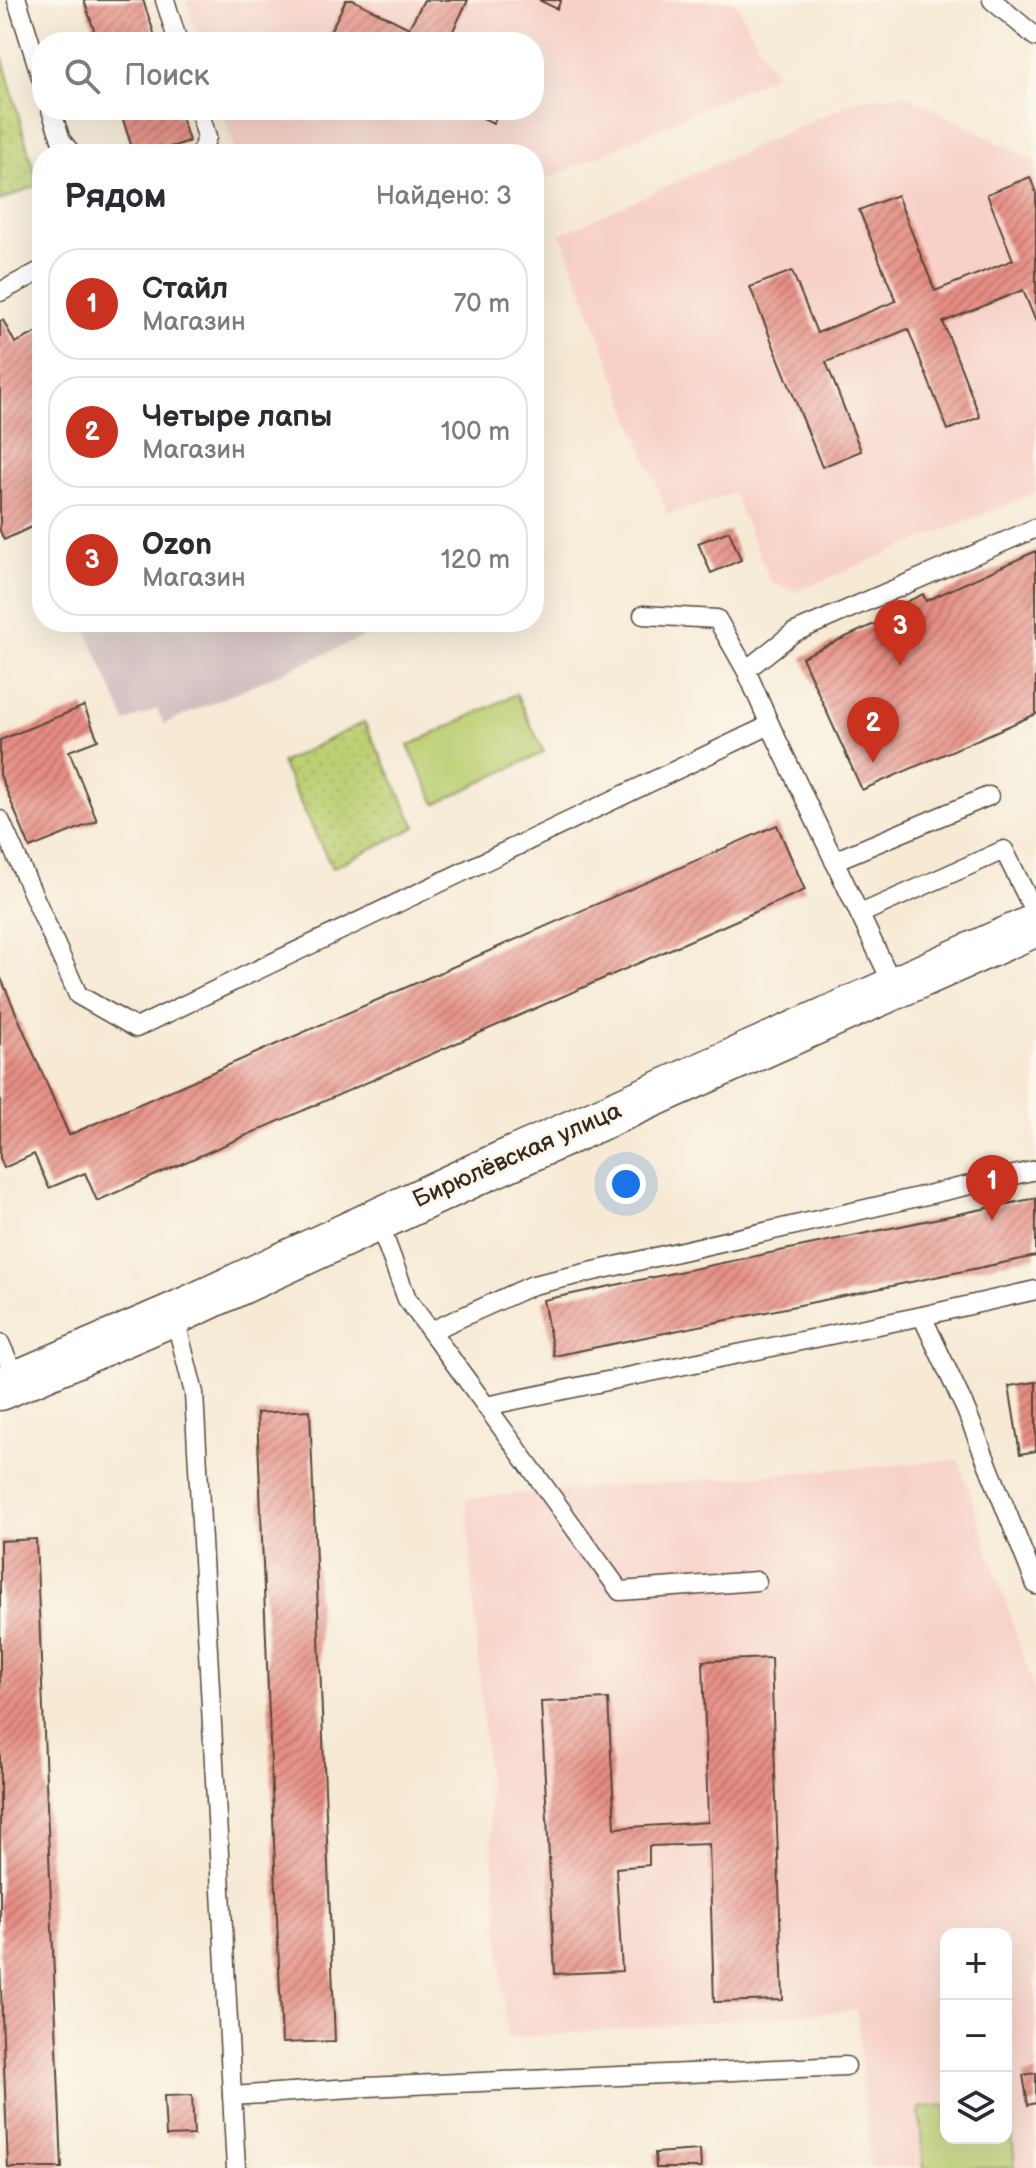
<!DOCTYPE html>
<html lang="ru">
<meta charset="utf-8">
<style>
:root{--surface:#fff;--page:#f7f7f7;--text:#2b2b33;--muted:#7c7c81;--line:#e1e1e2;--accent:#c8321e}
body{margin:0;font-family:"Balsamiq Sans",sans-serif;background:var(--page);color:var(--text)}
.controls{position:absolute;right:24px;bottom:24px;display:grid;overflow:hidden;border-radius:16px;box-shadow:0 8px 32px #0002}
.controls button{width:72px;height:72px;display:grid;place-items:center;padding:0;border:0;border-bottom:2px solid var(--line);background:var(--surface);color:var(--text);font:40px sans-serif}
.you{position:absolute;left:626px;top:1184px;width:28px;height:28px;margin:-20px;border:6px solid #fff;border-radius:50%;background:#1a73e8;box-shadow:0 0 0 12px #1a73e833}
.badge{display:grid;place-items:center;width:52px;height:52px;border-radius:50%;background:var(--accent);color:#fff;font-size:26px;font-weight:700}
.pin{position:absolute;translate:-50% -66px;filter:drop-shadow(0 2px 4px #0008)}
.pin::after{content:'';position:absolute;top:42px;width:28px;height:24px;background:inherit;clip-path:polygon(0 0,100% 0,50% 100%)}
.list{margin:0;padding:0;list-style:none}
h2{display:flex;justify-content:space-between;align-items:center;height:104px;margin:0;padding:0 32px;font-size:34px}
h2 small{font-size:26px;font-weight:400;color:var(--muted)}
.list li{display:grid;grid-template-columns:52px 1fr auto;gap:24px;align-items:center;box-sizing:border-box;height:112px;margin:0 16px 16px;padding:0 16px;border:2px solid var(--line);border-radius:32px}
.list b{display:block;font-size:30px;white-space:nowrap}
.list p{margin:0;font-size:26px;white-space:nowrap;color:var(--muted)}
.list em{font-size:26px;font-style:normal;color:var(--muted)}
.icon{flex:none;width:44px;height:44px;fill:none;stroke:currentColor;stroke-width:2;stroke-linecap:round;stroke-linejoin:round}
.map{position:relative;flex:none;width:1036px;height:2168px;overflow:hidden}
.search{position:absolute;background:var(--surface);box-shadow:0 8px 32px #0002;left:32px;top:32px;width:512px;height:88px;display:flex;align-items:center;gap:20px;box-sizing:border-box;padding:0 28px;border-radius:32px;color:var(--muted);font-size:30px}
.panel{position:absolute;background:var(--surface);box-shadow:0 8px 32px #0002;left:32px;top:144px;width:512px;height:488px;border-radius:32px}
.map>svg:first-child{display:block}
.built{fill:#f7d1c7;fill-rule:evenodd}
.industrial{fill:#d2bfc0}
.green{fill:url(#green-dots);stroke:#7b7c48;stroke-width:2}
.pitch{fill:#bbcf73;stroke:#7b7c48;stroke-width:2}
.building{fill:url(#building-hatch)}
.lines{fill:none;stroke-linecap:round;stroke-linejoin:round}
.service-casing{stroke:#574739;stroke-width:21}
.tertiary-casing{stroke:#574739;stroke-width:45}
.service{stroke:#fff;stroke-width:18}
.tertiary{stroke:#fff;stroke-width:42}
.labels{text-anchor:middle;dominant-baseline:central;stroke-width:6;stroke-linejoin:round;paint-order:stroke}
.street-label{font-size:24px;fill:#3b2a1e;stroke:#fbf7ec}
</style>
<div class="map">
<svg width="1036" height="2168" viewBox="0 0 1036 2168">
<defs>
<pattern id="green-dots" width="8" height="8" patternUnits="userSpaceOnUse" patternTransform="scale(2)"><rect width="8" height="8" fill="#bbcf73"/><path d="M2 2h.1M6 6h.1" fill="none" stroke="#a2b263" stroke-width="1.8" stroke-linecap="round"/></pattern>
<pattern id="building-hatch" width="6" height="6" patternUnits="userSpaceOnUse" patternTransform="scale(2)"><rect width="6" height="6" fill="#e58d83"/><path d="M-1 1l2-2M0 6l6-6M5 7l2-2" fill="none" stroke="#bb736b"/></pattern>
</defs>
<rect width="100%" height="100%" fill="#fbf7ec"/>
<filter id="ink" filterUnits="userSpaceOnUse"><feTurbulence type="fractalNoise" baseFrequency=".0125" numOctaves="2"/><feDisplacementMap in="SourceGraphic" scale="16" xChannelSelector="R" yChannelSelector="G"/><feConvolveMatrix kernelMatrix="1 2 1 2 8 2 1 2 1" color-interpolation-filters="sRGB"/></filter>
<filter id="wash" filterUnits="userSpaceOnUse"><feTurbulence type="fractalNoise" baseFrequency=".006" numOctaves="4" result="noise"/><feDisplacementMap in="SourceGraphic" scale="32" xChannelSelector="R" yChannelSelector="G"/><feGaussianBlur stdDeviation="1.8" result="paint"/><feColorMatrix in="noise" values="0 0 0 0 0 0 0 0 0 0 0 0 0 0 0 0 0 1.4 0 .05"/><feComposite in="paint" operator="in"/></filter>
<g filter="url(#wash)">
<rect width="100%" height="100%" fill="#f6ead5"/>
<!-- built -->
<g class="built">
<polygon points="186,0 734,0 775,75 534,185 534,154 236,154 222,110 534,110 534,42 200,42"/>
<polygon points="907,95 1036,162 1036,492 795,592 771,583 733,493 668,515 561,234 860,99"/>
<path d="M959 1460 1036 1695V2168H870L857 2010 507 2038 466 1498ZM946 1934H1006V2138H946Z"/>
</g>
<!-- industrial -->
<g class="industrial">
<polygon points="534,521 548,556 534,562"/>
<polygon points="83,622 398,622 164,724 157,709 126,722"/>
</g>
<!-- green -->
<g class="green">
<polygon points="0,48 38,185 0,201"/>
<polygon points="364,722 416,827 332,868 281,763"/>
</g>
<!-- pitch -->
<g class="pitch">
<polygon points="516,694 544,752 436,804 408,746"/>
<polygon points="1009,2099 1015,2168 924,2168 919,2108 946,2105 946,2138 1006,2138 1006,2100"/>
</g>
<g id="blocks">
<!-- building -->
<g class="building">
<polygon points="84,0 143,0 157,42 98,42"/>
<polygon points="346,0 353,0 409,28 424,0 468,0 449,39 454,42 334,42 327,38"/>
<polygon points="539,0 561,0 557,9"/>
<polygon points="120,110 179,110 189,141 150,154 134,154"/>
<polygon points="467,110 500,110 493,123"/>
<polygon points="1030,177 1036,193 1036,322 1023,290 943,322 980,417 948,430 908,329 826,362 861,451 822,467 750,287 792,271 817,333 896,301 859,210 897,195 935,291 1013,260 987,194"/>
<polygon points="3,320 15,343 42,330 42,522 4,540 0,531 0,321"/>
<polygon points="729,531 741,560 711,573 698,543"/>
<polygon points="1036,551 1036,714 862,790 802,657 894,615 891,609 923,594 926,601"/>
<polygon points="84,706 98,740 69,751 97,821 30,848 0,775 0,740"/>
<polygon points="777,825 805,890 97,1201 85,1173 49,1188 34,1154 4,1168 0,1158 0,976 69,1135"/>
<polygon points="1036,1198 1036,1256 554,1356 543,1300"/>
<polygon points="1036,1382 1036,1451 1020,1454 1009,1386"/>
<polygon points="310,1410 335,2041 282,2043 257,1413"/>
<polygon points="36,1539 62,2168 8,2168 0,1964 0,1541"/>
<polygon points="771,1658 783,2000 714,2002 709,1844 649,1846 649,1865 616,1868 622,1971 555,1974 541,1702 608,1699 615,1828 708,1822 703,1661"/>
<polygon points="1036,2073 1036,2103 1028,2105 1023,2075"/>
<polygon points="192,2095 194,2135 166,2136 164,2096"/>
<polygon points="700,2150 701,2168 656,2168 655,2153"/>
</g>
</g>
</g>
<g filter="url(#ink)">
<use href="#blocks" fill-opacity="0" stroke="#574739" stroke-width="2"/>
<g class="lines">
<defs>
<g id="service">
<polyline points="17,0 42,80"/>
<polyline points="165,0 178,42"/>
<polyline points="992,0 1036,37"/>
<polyline points="51,110 61,140 72,154"/>
<polyline points="199,110 207,137 200,154"/>
<polyline points="0,292 42,270"/>
<polyline points="643,615 717,619 746,670 770,725"/>
<polyline points="746,670 793,633 1036,528"/>
<polyline points="0,820 78,995 136,1028 770,725 894,987"/>
<polyline points="834,861 989,796"/>
<polyline points="860,914 1004,850 1036,915"/>
<polyline points="377,1218 407,1299 486,1406 922,1316 966,1410 1036,1585"/>
<polyline points="174,1314 194,1393 236,2168"/>
<polyline points="922,1316 1036,1290"/>
<polyline points="431,1331 533,1285 1036,1170"/>
<polyline points="0,1343 17,1381"/>
<polyline points="486,1406 620,1591 757,1581"/>
<polyline points="232,2096 367,2087 846,2066"/>
</g>
<polyline id="tertiary" points="0,1389 174,1314 479,1173 1036,925"/>
</defs>
<!-- service casing -->
<use href="#service" class="service-casing"/>
<!-- tertiary casing -->
<use href="#tertiary" class="tertiary-casing"/>
<!-- service -->
<use href="#service" class="service"/>
<!-- tertiary -->
<use href="#tertiary" class="tertiary"/>
</g>
</g>
<g class="labels">
<!-- street labels -->
<g class="street-label">
<text transform="translate(517 1155) rotate(-24)">Бирюлёвская улица</text>
</g>
</g>
</svg>
<div class="controls">
<button>+</button>
<button>−</button>
<button><svg class="icon" aria-label="layers" viewBox="0 0 24 24"><path d="M12 4l9 5-9 5-9-5zM3 14l9 5 9-5"/></svg></button>
</div>
<div class="you"></div>
<div class="pin badge" style="left:992px;top:1221px">1</div>
<div class="pin badge" style="left:873px;top:763px">2</div>
<div class="pin badge" style="left:900px;top:666px">3</div>
<div class="search"><svg class="icon" aria-label="search" viewBox="0 0 24 24"><circle cx="10" cy="10" r="6"/><path d="M15 15l6 6"/></svg>Поиск</div>
<section class="panel">
<h2>Рядом<small>Найдено: 3</small></h2>
<ul class="list">
<li><span class="badge">1</span><div><b>Стайл</b><p>Магазин</p></div><em>70 m</em></li>
<li><span class="badge">2</span><div><b>Четыре лапы</b><p>Магазин</p></div><em>100 m</em></li>
<li><span class="badge">3</span><div><b>Ozon</b><p>Магазин</p></div><em>120 m</em></li>
</ul>
</section>
</div>
